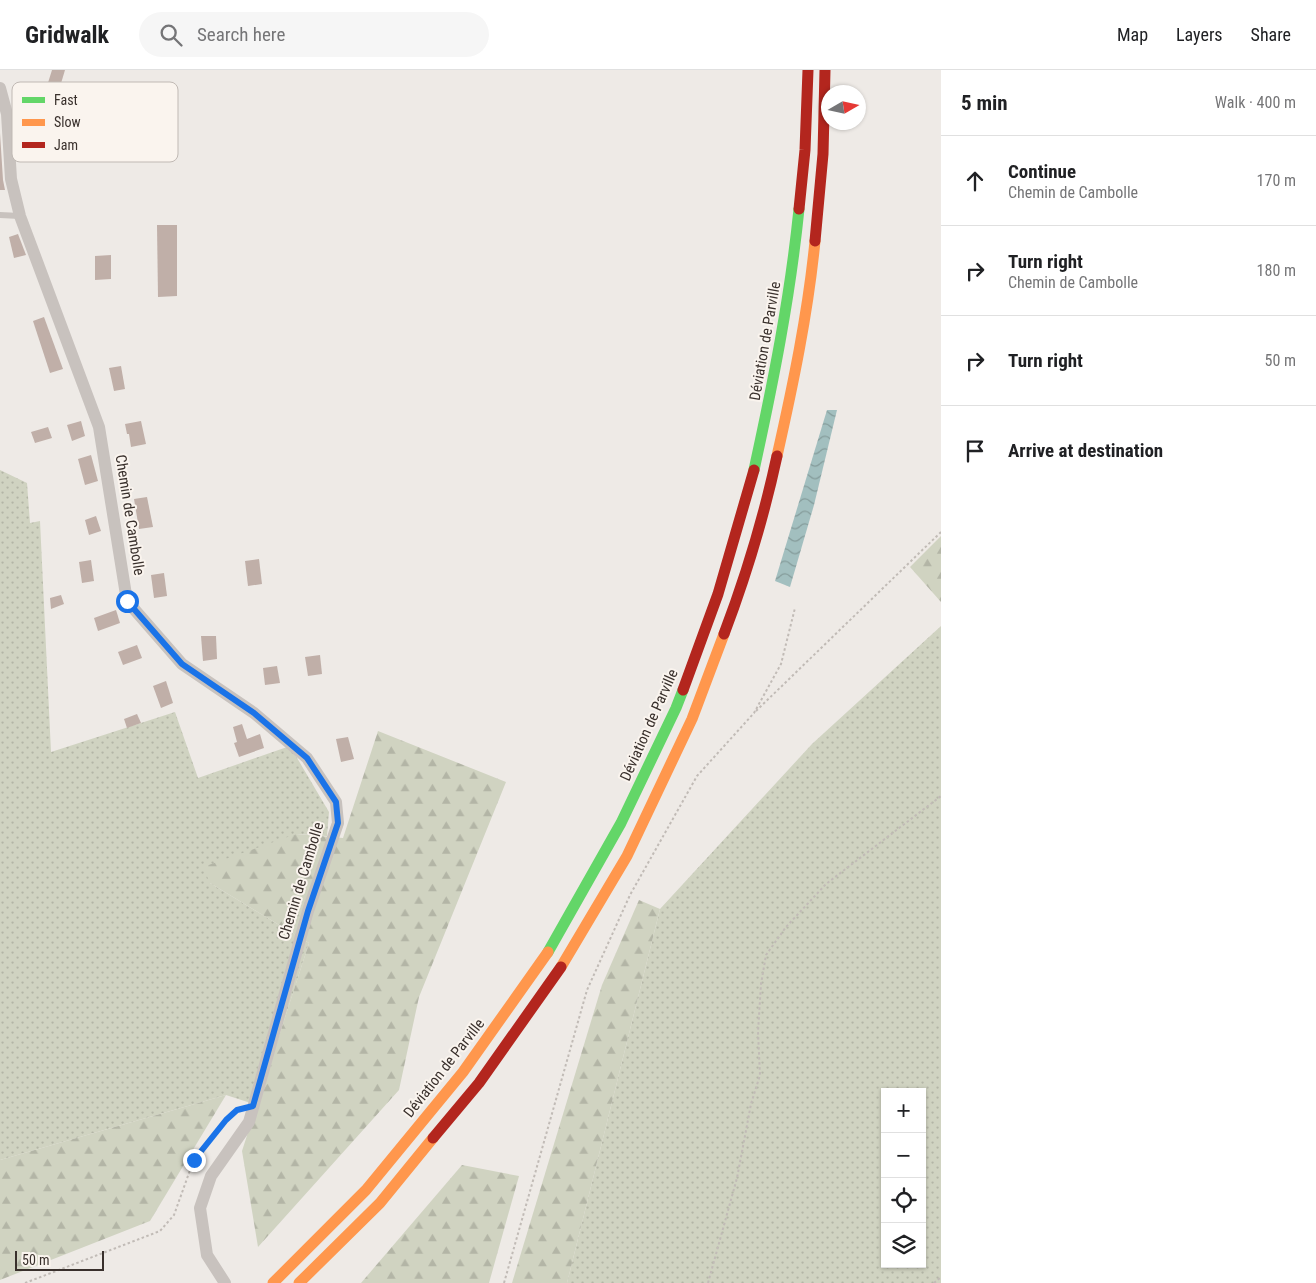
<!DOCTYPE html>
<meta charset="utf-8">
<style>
:root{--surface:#fff;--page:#f6f6f6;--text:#202124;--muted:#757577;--line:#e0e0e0}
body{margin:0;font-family:"Roboto Condensed",sans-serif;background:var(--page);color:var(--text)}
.controls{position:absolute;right:15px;bottom:15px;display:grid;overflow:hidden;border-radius:0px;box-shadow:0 1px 4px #0004}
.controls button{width:45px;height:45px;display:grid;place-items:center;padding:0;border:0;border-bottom:1px solid var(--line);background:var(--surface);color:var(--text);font:25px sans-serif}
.compass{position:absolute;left:821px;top:15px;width:45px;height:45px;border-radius:50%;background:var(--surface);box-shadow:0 1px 4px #0004;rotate:81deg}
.scale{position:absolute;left:15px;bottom:12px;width:89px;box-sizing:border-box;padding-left:5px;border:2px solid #39302c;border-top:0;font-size:14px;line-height:18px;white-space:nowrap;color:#39302c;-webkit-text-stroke:4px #faf4ee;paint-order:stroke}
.stop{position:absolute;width:15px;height:15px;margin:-11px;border:4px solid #1a73e8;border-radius:50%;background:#fff}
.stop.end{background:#1a73e8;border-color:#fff;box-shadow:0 1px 5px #0008}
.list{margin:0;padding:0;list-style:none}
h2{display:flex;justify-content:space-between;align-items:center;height:65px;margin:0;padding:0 20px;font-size:21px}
h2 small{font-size:16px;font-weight:400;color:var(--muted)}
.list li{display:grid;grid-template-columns:32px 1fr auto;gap:15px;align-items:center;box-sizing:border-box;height:90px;padding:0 20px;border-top:1px solid var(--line)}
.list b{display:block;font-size:19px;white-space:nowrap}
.list p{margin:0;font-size:16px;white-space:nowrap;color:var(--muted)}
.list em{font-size:16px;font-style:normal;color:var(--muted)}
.icon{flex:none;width:28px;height:28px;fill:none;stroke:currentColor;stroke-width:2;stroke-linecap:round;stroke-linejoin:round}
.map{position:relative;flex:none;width:941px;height:1213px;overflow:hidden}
header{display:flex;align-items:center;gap:30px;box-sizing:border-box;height:70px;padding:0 25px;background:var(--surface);border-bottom:1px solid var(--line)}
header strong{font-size:24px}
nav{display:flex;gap:28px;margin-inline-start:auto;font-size:18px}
.search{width:350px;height:45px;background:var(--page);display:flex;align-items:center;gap:12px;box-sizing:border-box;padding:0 18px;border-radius:28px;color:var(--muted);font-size:19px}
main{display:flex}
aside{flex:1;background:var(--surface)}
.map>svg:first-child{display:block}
.grass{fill:url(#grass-dots);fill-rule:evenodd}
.forest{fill:url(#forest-firs)}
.water{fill:url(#water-waves)}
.building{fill:#c0afa8}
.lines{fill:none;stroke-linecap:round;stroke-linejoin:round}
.path{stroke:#c1bbb6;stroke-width:2;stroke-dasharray:2.5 2.5;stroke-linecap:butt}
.lane{stroke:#c8c2be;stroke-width:6}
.street{stroke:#c8c2be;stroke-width:12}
.fast{stroke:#63d668;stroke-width:11}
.slow{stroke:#ff974d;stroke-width:11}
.jam{stroke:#b3261e;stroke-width:11}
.route{stroke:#1a73e8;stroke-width:6}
.labels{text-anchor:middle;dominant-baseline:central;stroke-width:4;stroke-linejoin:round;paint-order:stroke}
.street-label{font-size:15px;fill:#39302c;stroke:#faf4ee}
.key{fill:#faf4ee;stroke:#c0b9b4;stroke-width:1}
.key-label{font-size:14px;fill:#39302c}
</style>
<header>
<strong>Gridwalk</strong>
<div class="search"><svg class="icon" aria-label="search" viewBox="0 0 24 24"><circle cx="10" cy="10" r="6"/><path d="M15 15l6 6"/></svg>Search here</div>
<nav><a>Map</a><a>Layers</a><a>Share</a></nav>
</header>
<main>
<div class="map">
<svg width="941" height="1213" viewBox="0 0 941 1213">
<defs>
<pattern id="grass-dots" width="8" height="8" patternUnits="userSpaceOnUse" patternTransform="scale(1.25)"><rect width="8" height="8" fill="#d0d3c1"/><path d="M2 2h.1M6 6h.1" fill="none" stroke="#b3b5a6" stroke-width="1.8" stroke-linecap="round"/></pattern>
<pattern id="forest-firs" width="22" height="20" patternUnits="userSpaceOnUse" patternTransform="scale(1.25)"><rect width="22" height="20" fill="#d0d3c1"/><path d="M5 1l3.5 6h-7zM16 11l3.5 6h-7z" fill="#b3b5a6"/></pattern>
<pattern id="water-waves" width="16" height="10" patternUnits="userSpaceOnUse" patternTransform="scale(1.25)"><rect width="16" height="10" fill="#a2bfbf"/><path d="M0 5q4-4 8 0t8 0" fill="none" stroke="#859c9b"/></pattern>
</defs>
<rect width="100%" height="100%" fill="#eeeae6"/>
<!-- grass -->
<g class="grass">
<polygon points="0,400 27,413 30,453 40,451 51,682 175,642 198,708 290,676 329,742 327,766 296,764 210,813 309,873 257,1035 226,1025 0,1090"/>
<path d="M941 556V1213H567L660 839 812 674ZM885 1022H922V1194H885Z"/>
</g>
<!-- forest -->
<g class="forest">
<polygon points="941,466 941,532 910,497"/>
<polygon points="378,661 506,712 419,927 399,1020 258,1177 242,1081 309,873 210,813 203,797 296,764 343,768"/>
<polygon points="639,830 660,839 567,1213 512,1213 602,915"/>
<polygon points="226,1025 150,1151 0,1210 0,1090"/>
<polygon points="462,1095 519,1106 489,1213 361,1213"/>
</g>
<!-- water -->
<polygon class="water" points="827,340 837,340 814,435 790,517 775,511"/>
<!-- building -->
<g class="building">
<polygon points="52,0 65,0 59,20 47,16"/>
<polygon points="0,63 3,110 5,120 0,120"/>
<polygon points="157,155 177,155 177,226 158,227"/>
<polygon points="18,164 26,185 14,188 9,167"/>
<polygon points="111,185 111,209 95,210 95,186"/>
<polygon points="44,247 63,299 50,303 33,251"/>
<polygon points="121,296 125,319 114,321 109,298"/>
<polygon points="81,351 85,366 72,371 67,355"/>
<polygon points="141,351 146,374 131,377 129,364 127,364 125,354"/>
<polygon points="48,357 52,368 35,373 31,362"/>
<polygon points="91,385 98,411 85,415 78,389"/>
<polygon points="147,427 153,457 139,459 134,429"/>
<polygon points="96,446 101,461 89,465 85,450"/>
<polygon points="259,489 262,514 248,516 245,491"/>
<polygon points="91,490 94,511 82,513 79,492"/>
<polygon points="164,503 167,526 154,528 151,505"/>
<polygon points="61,525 64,534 51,539 50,528"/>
<polygon points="116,540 120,553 98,561 94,548"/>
<polygon points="201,566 216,566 217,589 203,591"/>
<polygon points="137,575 142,588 123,595 118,582"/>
<polygon points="320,585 322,604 308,606 305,587"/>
<polygon points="277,596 280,613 265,615 263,598"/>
<polygon points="166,611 173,633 161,638 153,616"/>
<polygon points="137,644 141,653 127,658 124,649"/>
<polygon points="242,654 247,669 260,664 264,678 239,687 234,673 237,672 233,657"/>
<polygon points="348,667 354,689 341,692 336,669"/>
</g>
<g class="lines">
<!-- path -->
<g class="path">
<polyline points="756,641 941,462"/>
<polyline points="25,1213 160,1161 174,1145 194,1089 226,1050 240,1040"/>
<polyline points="504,1213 587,920 630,825 697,706 754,643 781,594 795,538"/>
<polyline points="708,1213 737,1108 751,1034 760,1005 758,962 761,914 766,885 786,857 826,814 941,726"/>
<polyline points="934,1213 941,1207"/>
</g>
<!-- lane -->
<polyline class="lane" points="0,145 20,146"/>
<!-- street -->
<polyline class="street" points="0,18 7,44 11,109 20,146 99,357 127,531 182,594 254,643 307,688 336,732 338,753 308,841 249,1052 211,1106 200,1138 207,1185 225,1213"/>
<!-- fast -->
<g class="fast">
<path d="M754 400C773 313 790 228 799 139"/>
<polyline points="548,882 621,753 676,638 683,620"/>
</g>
<!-- slow -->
<g class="slow">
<path d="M777 386C793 315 808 243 815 171"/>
<polyline points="561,897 627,786 692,649 724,564"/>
<polyline points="273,1213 366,1120 463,1002 548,882"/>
<polyline points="299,1213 380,1133 433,1068"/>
</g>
<!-- jam -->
<g class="jam">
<polyline points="799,139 805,80 808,0"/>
<polyline points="815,171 823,84 825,0"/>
<path d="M724 564C746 506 764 446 777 386"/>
<polyline points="683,620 718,524 754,400"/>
<polyline points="433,1068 479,1013 561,897"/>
</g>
</g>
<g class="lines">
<!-- route -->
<polyline class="route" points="127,531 182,594 254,643 307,688 336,732 338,753 308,841 253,1036 237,1040 226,1050 194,1090"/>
</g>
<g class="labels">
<!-- street labels -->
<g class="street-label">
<text transform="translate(765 271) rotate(-80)">Déviation de Parville</text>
<text transform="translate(130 445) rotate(81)">Chemin de Cambolle</text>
<text transform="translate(649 655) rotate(-66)">Déviation de Parville</text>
<text transform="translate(301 811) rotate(-73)">Chemin de Cambolle</text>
<text transform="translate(444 998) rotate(-52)">Déviation de Parville</text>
</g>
</g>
<!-- legend -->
<rect x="12" y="12" width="166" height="80" rx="8" class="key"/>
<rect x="22" y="27" width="23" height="6" fill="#63d668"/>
<rect x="22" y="49" width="23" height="7" fill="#ff974d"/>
<rect x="22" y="72" width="23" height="6" fill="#b3261e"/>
<g class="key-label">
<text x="54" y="35">Fast</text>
<text x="54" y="57">Slow</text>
<text x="54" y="80">Jam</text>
</g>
</svg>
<div class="controls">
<button>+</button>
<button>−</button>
<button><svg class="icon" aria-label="locate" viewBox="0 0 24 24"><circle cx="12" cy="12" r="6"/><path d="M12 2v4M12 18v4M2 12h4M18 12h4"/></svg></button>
<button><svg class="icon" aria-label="layers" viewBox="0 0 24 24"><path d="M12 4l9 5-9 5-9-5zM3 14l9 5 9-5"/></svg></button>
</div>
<svg class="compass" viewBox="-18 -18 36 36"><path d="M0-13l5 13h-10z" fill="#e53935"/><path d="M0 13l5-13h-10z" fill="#757577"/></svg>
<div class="scale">50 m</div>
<div class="stop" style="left:127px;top:531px"></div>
<div class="stop end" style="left:194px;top:1090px"></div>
</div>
<aside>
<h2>5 min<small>Walk · 400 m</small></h2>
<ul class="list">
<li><svg class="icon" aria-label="ahead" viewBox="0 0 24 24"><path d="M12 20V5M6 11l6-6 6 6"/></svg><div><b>Continue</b><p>Chemin de Cambolle</p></div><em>170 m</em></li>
<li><svg class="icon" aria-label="right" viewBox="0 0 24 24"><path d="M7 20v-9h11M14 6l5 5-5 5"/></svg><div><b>Turn right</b><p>Chemin de Cambolle</p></div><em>180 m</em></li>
<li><svg class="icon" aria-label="right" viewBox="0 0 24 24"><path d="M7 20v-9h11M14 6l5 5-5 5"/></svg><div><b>Turn right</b></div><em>50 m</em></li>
<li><svg class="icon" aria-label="arrive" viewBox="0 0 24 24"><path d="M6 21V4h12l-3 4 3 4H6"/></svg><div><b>Arrive at destination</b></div></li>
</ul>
</aside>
</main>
